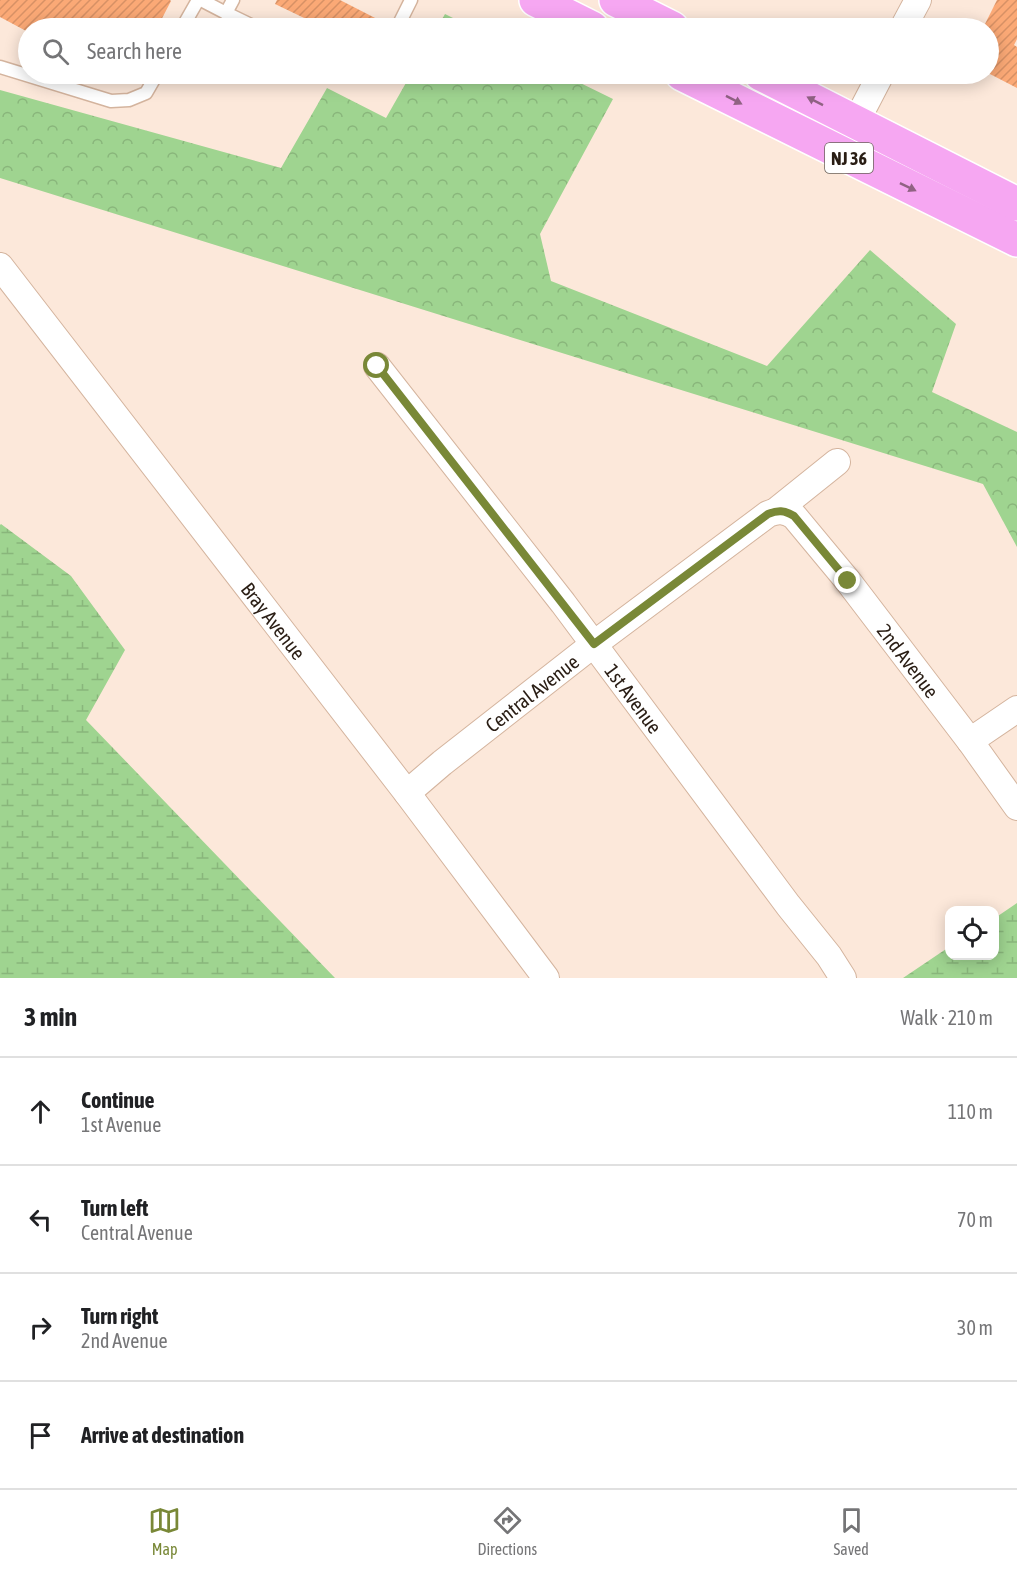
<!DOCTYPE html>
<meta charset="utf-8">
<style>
:root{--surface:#fff;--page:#f2f2f2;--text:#202124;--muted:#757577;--line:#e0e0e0;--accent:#798837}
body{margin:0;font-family:"Asap Condensed",sans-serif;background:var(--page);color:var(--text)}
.controls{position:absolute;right:18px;bottom:18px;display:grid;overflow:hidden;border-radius:12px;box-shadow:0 3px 15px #0003}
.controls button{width:54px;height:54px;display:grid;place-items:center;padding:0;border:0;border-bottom:2px solid var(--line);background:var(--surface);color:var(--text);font:30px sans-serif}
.stop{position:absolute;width:18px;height:18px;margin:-14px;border:4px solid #798837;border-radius:50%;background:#fff}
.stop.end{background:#798837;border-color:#fff;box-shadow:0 2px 6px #0008}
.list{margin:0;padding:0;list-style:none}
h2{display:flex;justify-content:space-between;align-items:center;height:78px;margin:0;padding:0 24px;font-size:26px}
h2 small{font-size:20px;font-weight:400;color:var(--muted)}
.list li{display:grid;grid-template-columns:39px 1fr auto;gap:18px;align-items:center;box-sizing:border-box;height:108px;padding:0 24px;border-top:2px solid var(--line)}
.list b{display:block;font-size:22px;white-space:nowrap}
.list p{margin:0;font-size:20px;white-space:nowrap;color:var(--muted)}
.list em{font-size:20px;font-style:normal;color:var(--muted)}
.icon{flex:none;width:33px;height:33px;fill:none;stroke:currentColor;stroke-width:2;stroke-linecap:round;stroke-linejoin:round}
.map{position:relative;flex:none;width:1017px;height:978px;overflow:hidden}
.search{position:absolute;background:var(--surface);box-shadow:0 3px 15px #0003;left:18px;right:18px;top:18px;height:66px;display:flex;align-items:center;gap:15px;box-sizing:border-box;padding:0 21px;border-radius:33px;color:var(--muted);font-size:22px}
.sheet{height:510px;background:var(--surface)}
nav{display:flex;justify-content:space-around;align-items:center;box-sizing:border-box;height:84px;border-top:2px solid var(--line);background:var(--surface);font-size:16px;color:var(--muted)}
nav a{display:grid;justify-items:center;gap:3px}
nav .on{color:var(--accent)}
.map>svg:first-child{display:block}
.forest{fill:url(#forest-crowns)}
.wetland{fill:url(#wetland-marsh)}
.building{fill:url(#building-hatch)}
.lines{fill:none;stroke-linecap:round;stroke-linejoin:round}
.service-casing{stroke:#d4b49e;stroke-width:15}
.minor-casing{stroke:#d4b49e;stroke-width:28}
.trunk-casing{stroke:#fff;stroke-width:36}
.service{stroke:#fff;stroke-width:12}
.minor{stroke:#fff;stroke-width:26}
.trunk{stroke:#f6a7f2;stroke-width:33}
.oneway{fill:#906283}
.route{stroke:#798837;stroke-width:8}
.labels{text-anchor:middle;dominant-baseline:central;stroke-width:5;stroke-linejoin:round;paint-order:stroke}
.shield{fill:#fff;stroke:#69615a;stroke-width:1.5}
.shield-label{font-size:18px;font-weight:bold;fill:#291d14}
.street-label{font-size:20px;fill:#291d14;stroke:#fff}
</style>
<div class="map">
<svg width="1017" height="978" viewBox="0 0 1017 978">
<defs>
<pattern id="forest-crowns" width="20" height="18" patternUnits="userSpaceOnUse" patternTransform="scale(1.5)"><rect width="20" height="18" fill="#9fd490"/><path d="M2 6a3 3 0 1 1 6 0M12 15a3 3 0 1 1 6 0" fill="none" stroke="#89b67b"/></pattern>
<pattern id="wetland-marsh" width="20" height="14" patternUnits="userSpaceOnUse" patternTransform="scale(1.5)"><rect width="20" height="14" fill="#9fd490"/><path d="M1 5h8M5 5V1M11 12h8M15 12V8" fill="none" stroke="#89b67b"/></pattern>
<pattern id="building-hatch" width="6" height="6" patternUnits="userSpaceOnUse" patternTransform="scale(1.5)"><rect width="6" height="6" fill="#fba976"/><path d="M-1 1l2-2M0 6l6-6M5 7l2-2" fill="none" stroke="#d79165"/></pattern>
</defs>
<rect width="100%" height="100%" fill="#fce8da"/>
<!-- forest -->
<g class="forest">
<polygon points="445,14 473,28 437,28"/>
<polygon points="411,74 562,74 613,99 540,234 551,281 767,366 870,250 956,324 932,392 1017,432 1017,547 983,484 0,178 0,90 281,168 327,88 386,118"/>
</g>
<!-- wetland -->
<g class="wetland">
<polygon points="1,524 71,576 125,650 86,720 335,978 0,978 0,525"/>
<polygon points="1017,903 1017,978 903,978 949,947 950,956 994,956 995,918"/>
</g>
<!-- building -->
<g class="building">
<polygon points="0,0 170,0 171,1 157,28 28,28 28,32 0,17"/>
<polygon points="277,0 340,0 381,21 378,28 349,28 340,24 338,28 325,28 275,4"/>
<polygon points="997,0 1017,0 1017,39 1014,45 1017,47 1017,88 988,73 988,28 983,28"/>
<polygon points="110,74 134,74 129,83"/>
</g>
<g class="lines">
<defs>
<g id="service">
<polyline points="201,0 226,13"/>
<polyline points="233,0 226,13 257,28"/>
<polyline points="182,28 198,0"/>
<polyline points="397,28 411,0"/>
<polyline points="0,67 111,101 129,100 146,93 157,74"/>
<polyline points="348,74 349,74"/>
</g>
<g id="minor">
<polyline points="903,28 918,0"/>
<polyline points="856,122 881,74"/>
<path id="s1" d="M0 266 407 793 546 978"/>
<path id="s2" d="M377 366 563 603 788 905 829 956 843 978"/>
<polyline points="776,511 837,462"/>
<polyline points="970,741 1017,709"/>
<path id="s3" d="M407 793 442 763 594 644 768 514C778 510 784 510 794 516L848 581 970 741 1017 807"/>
</g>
<g id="trunk">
<polyline points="536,0 592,28"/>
<polyline points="616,0 672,28"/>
<polyline points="682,74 1017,240"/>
<polyline points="761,74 1017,204"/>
</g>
</defs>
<!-- service casing -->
<use href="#service" class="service-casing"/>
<!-- minor casing -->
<use href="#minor" class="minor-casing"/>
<!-- trunk casing -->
<use href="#trunk" class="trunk-casing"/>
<!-- service -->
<use href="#service" class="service"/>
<!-- minor -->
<use href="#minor" class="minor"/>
<!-- trunk -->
<use href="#trunk" class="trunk"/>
</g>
<!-- one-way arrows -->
<defs><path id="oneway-solid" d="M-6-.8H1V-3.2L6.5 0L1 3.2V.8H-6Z" transform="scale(1.5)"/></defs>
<g class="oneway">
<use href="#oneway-solid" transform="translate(734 100) rotate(27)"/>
<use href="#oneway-solid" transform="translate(815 101) rotate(-153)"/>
<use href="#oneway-solid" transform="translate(908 187) rotate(26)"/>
</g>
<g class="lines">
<!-- route -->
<path class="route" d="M377 366 594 644 768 514C778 510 784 510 794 516L848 581"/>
</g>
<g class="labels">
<!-- shield labels -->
<rect class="shield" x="825" y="143" width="48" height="30" rx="4.5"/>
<g class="shield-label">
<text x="849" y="158">NJ 36</text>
</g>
<!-- street labels -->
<g class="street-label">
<text stroke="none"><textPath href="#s1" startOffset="448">Bray Avenue</textPath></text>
<text stroke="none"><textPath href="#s3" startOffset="668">2nd Avenue</textPath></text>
<text stroke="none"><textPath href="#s3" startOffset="160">Central Avenue</textPath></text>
<text stroke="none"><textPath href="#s2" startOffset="420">1st Avenue</textPath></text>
</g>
</g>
</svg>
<div class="controls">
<button><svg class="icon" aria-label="locate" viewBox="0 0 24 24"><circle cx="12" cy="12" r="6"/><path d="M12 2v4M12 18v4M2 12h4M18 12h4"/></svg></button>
</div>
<div class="stop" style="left:377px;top:366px"></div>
<div class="stop end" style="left:848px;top:581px"></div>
<div class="search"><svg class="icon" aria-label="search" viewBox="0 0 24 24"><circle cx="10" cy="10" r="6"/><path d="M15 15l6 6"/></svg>Search here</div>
</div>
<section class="sheet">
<h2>3 min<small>Walk · 210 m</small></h2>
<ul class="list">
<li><svg class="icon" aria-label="ahead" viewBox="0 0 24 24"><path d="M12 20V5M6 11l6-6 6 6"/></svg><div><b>Continue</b><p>1st Avenue</p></div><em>110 m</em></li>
<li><svg class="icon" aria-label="left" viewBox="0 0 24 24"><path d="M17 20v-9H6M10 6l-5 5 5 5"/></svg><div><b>Turn left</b><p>Central Avenue</p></div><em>70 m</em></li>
<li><svg class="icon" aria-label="right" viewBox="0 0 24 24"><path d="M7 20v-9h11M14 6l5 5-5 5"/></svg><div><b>Turn right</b><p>2nd Avenue</p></div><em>30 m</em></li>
<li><svg class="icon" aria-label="arrive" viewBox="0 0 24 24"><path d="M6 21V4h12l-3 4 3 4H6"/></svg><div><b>Arrive at destination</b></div></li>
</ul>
</section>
<nav>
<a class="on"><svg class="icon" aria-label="map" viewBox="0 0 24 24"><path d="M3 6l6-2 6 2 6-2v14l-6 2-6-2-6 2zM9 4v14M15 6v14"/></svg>Map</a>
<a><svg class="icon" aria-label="directions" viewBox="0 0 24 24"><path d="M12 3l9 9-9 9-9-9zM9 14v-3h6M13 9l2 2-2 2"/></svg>Directions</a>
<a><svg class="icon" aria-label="saved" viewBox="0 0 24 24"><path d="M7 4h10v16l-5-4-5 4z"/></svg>Saved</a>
</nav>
